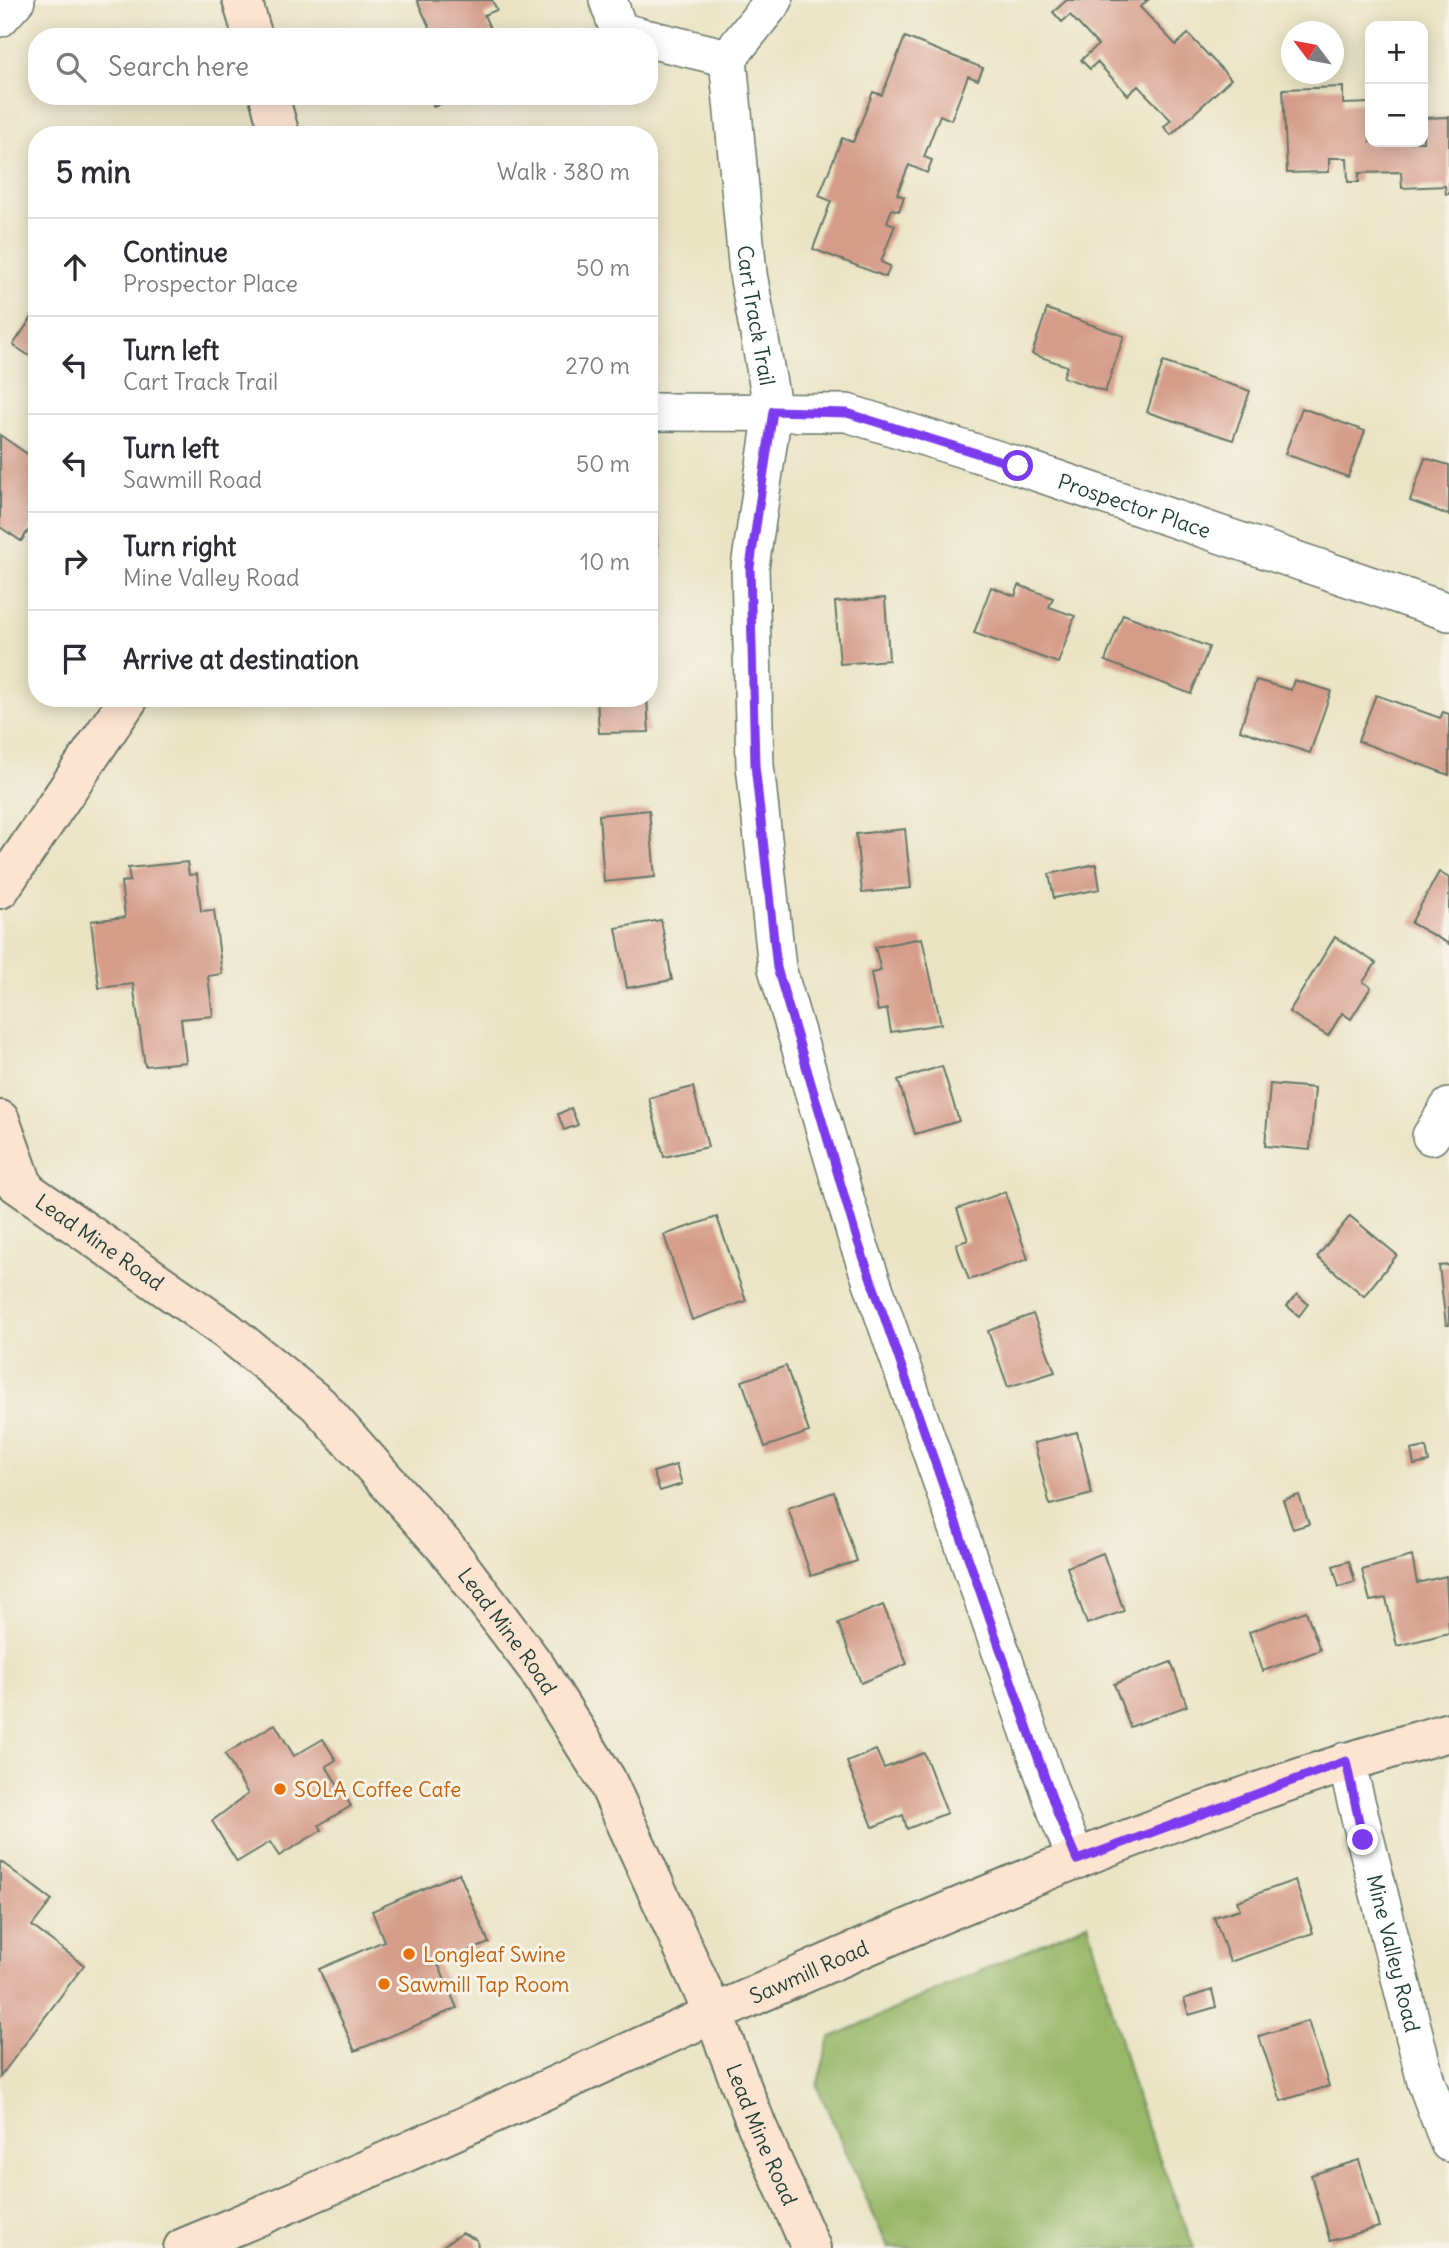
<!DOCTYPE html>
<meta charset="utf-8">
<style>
:root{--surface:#fff;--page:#f2f2f3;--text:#2b2b33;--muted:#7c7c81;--line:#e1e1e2}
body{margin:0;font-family:Delius,sans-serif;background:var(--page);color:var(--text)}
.controls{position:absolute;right:21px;top:21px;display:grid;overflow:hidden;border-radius:14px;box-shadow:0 4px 18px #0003}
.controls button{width:63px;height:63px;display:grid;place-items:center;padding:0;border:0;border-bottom:2px solid var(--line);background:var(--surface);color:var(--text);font:35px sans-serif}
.compass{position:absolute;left:1281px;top:21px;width:63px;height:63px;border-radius:50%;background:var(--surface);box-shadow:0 4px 18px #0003;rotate:302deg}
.stop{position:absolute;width:21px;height:21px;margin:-16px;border:5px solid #7c3aed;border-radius:50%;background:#fff}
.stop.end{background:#7c3aed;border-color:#fff;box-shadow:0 2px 7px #0008}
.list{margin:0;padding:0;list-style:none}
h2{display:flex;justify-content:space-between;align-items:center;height:91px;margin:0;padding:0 28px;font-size:30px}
h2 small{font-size:23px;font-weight:400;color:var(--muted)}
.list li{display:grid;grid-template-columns:46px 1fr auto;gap:21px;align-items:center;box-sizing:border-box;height:98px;padding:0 28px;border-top:2px solid var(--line)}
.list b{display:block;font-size:26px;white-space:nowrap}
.list p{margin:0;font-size:23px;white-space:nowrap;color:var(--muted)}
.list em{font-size:23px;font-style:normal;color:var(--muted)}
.icon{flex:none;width:38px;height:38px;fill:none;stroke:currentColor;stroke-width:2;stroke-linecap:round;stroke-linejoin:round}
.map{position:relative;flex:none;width:1449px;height:2248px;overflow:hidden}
.search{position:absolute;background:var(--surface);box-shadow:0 4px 18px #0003;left:28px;top:28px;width:630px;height:77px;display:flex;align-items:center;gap:18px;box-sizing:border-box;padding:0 24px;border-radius:28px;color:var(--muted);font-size:26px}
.panel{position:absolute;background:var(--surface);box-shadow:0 4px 18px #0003;left:28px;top:126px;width:630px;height:581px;border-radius:28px}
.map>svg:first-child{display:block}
.forest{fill:#98b769;stroke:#5c7a4e;stroke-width:2}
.building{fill:#d69c8a}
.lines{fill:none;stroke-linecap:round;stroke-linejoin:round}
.street-casing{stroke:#667767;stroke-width:40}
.secondary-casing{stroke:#667767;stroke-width:42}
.street{stroke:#fff;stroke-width:37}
.secondary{stroke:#fde4d1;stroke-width:38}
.route{stroke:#7c3aed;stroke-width:9}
.food-dot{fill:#e8710a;stroke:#f7f3e8;stroke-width:2.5}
.labels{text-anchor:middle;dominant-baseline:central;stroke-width:6;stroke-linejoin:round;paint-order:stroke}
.street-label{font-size:21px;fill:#1f3d34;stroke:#f7f3e8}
.food-label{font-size:21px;fill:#c56008;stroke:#f7f3e8;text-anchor:start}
</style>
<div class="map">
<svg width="1449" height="2248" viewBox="0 0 1449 2248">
<rect width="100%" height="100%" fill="#f7f3e8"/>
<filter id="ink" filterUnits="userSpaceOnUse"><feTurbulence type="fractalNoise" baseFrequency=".0143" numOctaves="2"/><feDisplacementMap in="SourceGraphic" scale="14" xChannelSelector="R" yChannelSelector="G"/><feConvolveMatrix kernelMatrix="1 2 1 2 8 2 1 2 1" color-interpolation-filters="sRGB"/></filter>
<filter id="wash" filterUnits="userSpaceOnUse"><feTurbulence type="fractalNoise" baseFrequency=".00686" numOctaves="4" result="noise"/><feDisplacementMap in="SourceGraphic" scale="28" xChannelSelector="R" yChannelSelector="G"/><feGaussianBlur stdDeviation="1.57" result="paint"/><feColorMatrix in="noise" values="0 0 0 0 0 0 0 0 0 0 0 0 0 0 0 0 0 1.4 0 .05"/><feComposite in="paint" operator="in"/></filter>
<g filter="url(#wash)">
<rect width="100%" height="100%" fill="#eae4c5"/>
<!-- forest -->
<polygon class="forest" points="1088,1923 1137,2099 1194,2248 888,2248 817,2086 830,2038"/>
<g id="blocks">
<!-- building -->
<g class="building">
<polygon points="417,0 492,0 497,10 484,15 494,37 424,37 432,33"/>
<polygon points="1067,0 1148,0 1140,7 1176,45 1188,34 1231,79 1171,135 1164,127 1171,120 1138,86 1128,95 1097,62 1090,69 1081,60 1098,45 1070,15 1062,22 1053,12"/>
<polygon points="905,37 983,68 978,80 968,76 951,120 940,115 924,157 932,160 927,173 909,165 897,194 904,197 899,211 892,209 887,222 895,225 881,262 890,266 886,277 813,249 831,201 819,196 842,138 853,142 873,92 882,95"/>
<polygon points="1343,87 1343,104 1370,103 1370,142 1423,142 1423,118 1449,117 1449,194 1446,194 1445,186 1402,188 1401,172 1359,173 1359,182 1348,182 1347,158 1329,158 1329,172 1287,173 1283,89"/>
<polygon points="429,96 456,96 434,107"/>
<polygon points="1047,309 1124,336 1105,392 1063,377 1067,366 1032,354"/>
<polygon points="37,310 37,361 13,345"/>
<polygon points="1163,362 1250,391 1233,440 1147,412"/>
<polygon points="1302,408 1365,431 1348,477 1285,454"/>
<polygon points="0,435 29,455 37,443 37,518 21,541 0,527"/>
<polygon points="1425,458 1449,465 1449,515 1410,501"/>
<polygon points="656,509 658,559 649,559 649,510"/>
<polygon points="1019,585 1053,598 1049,607 1075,616 1058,663 974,633 991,587 1015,596"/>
<polygon points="885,598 889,660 840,664 835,602"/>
<polygon points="1123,614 1209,647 1191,694 1105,661"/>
<polygon points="1256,680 1291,690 1294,680 1331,691 1310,753 1240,730"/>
<polygon points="1376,695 1440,718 1443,712 1449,714 1449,775 1358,741"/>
<polygon points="597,698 647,698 649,732 599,733"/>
<polygon points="649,810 655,877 604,882 599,815"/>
<polygon points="905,829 911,888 862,893 856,834"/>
<polygon points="187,862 189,875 197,874 201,911 214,910 222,974 208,976 213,1016 181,1019 186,1062 145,1066 133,984 99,988 91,921 125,917 121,882 130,881 128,868"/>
<polygon points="1096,864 1100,889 1054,898 1049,874"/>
<polygon points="1439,872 1449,878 1449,944 1411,923"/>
<polygon points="661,920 672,980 627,988 616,928"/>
<polygon points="1335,937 1376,963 1363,982 1371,987 1351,1019 1342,1013 1328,1036 1289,1012"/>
<polygon points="922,938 941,1024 891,1032 887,1009 878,1011 871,973 881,971 875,947"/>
<polygon points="942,1066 959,1121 915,1134 898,1080"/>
<polygon points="1270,1084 1315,1088 1310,1150 1265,1146"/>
<polygon points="693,1087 708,1147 664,1157 649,1098"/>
<polygon points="571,1108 578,1125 564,1130 558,1114"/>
<polygon points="1005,1192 1028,1259 969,1280 956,1244 968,1240 957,1209"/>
<polygon points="1350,1216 1397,1255 1364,1296 1317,1257"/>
<polygon points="717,1217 746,1301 692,1320 664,1235"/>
<polygon points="1449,1265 1449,1325 1446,1325 1439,1266"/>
<polygon points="1297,1294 1308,1304 1299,1316 1287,1306"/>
<polygon points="1033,1314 1055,1372 1008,1387 988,1331"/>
<polygon points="786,1366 809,1432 765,1447 742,1381"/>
<polygon points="1077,1432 1092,1494 1050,1505 1034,1443"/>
<polygon points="1426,1447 1429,1462 1414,1465 1411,1450"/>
<polygon points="676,1465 682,1484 660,1491 653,1472"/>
<polygon points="834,1492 857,1561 811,1576 788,1508"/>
<polygon points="1299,1495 1309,1524 1293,1529 1283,1500"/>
<polygon points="1103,1553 1124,1611 1087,1624 1067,1567"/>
<polygon points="1412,1556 1417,1583 1446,1576 1449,1633 1397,1646 1386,1598 1370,1601 1362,1570"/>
<polygon points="1349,1561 1355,1582 1339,1587 1333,1566"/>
<polygon points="883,1605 907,1664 861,1683 838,1623"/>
<polygon points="1306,1611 1320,1650 1263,1671 1249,1632"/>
<polygon points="1171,1662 1187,1706 1130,1727 1114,1684"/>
<polygon points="275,1724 294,1756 323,1739 336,1760 326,1766 351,1806 319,1825 322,1830 279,1856 270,1842 237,1862 212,1821 248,1794 225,1754"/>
<polygon points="876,1750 884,1768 924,1753 947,1813 907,1829 903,1815 873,1827 847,1762"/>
<polygon points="0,1861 52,1900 32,1926 84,1965 0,2077"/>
<polygon points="459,1873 489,1943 438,1964 457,2008 355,2051 319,1969 384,1941 372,1911"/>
<polygon points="1295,1880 1313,1933 1230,1962 1214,1917 1240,1909 1237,1901"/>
<polygon points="1212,1990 1216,2007 1189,2015 1184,1999"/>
<polygon points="1308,2021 1329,2086 1281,2101 1259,2036"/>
<polygon points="1359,2160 1379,2227 1330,2241 1311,2175"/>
<polygon points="462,2233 477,2240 478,2248 440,2248"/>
</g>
</g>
</g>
<g filter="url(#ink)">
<use href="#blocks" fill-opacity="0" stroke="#667767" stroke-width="2"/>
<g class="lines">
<defs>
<g id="street">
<polyline points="608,0 619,31 642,37"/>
<polyline points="0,18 16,0"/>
<polyline points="649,39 728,58"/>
<path id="s1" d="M728 58 748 274 773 411 750 567 755 765 777 968 857 1239 1058 1815 1077 1860"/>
<polyline points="728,58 774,0"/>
<path id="s2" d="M649 412 847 413 1018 466 1449 612"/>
<polyline points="1431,1136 1449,1107"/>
<path id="s3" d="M1346 1761 1426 2082 1449 2143"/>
</g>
<g id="secondary">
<polyline points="242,0 253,37"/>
<polyline points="269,96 280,135"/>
<polyline points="0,889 129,698"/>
<polyline points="0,1120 24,1187"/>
<path id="s4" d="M0 1172 226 1330 318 1404 447 1549 536 1667 606 1779 713 2013 757 2126 811 2248"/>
<path id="s5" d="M183 2248C605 2075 1009 1855 1449 1732"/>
</g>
</defs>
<!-- street casing -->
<use href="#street" class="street-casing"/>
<!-- secondary casing -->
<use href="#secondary" class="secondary-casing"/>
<!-- street -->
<use href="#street" class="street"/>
<!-- secondary -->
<use href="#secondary" class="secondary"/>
</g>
</g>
<g class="lines" filter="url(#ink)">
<!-- route -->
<polyline class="route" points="1018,466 847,413 773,411 750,567 755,765 777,968 857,1239 1058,1815 1077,1860 1346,1761 1363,1840"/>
</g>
<!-- markers -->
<g class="food-dot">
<circle cx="280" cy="1789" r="7"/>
<circle cx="409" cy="1954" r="7"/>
<circle cx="384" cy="1984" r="7"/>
</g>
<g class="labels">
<!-- street labels -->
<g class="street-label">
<text stroke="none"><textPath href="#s1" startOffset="259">Cart Track Trail</textPath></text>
<text stroke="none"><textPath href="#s2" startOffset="500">Prospector Place</textPath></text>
<text stroke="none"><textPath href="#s4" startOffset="122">Lead Mine Road</textPath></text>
<text stroke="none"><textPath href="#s4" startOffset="690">Lead Mine Road</textPath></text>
<text stroke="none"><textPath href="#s3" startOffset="198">Mine Valley Road</textPath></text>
<text stroke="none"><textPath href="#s5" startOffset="684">Sawmill Road</textPath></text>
<text stroke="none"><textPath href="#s4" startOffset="1256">Lead Mine Road</textPath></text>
</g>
<!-- food labels -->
<g class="food-label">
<text x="294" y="1789">SOLA Coffee Cafe</text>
<text x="423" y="1954">Longleaf Swine</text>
<text x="398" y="1984">Sawmill Tap Room</text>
</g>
</g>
</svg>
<div class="controls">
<button>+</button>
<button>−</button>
</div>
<svg class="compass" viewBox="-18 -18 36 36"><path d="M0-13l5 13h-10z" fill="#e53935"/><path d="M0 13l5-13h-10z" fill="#7c7c81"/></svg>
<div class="stop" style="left:1018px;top:466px"></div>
<div class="stop end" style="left:1363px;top:1840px"></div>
<div class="search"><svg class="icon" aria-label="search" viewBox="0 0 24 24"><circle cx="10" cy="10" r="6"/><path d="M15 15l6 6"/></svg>Search here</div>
<section class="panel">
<h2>5 min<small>Walk · 380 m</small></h2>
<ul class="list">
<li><svg class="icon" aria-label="ahead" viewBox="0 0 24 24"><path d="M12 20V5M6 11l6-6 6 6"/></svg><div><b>Continue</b><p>Prospector Place</p></div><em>50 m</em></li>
<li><svg class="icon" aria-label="left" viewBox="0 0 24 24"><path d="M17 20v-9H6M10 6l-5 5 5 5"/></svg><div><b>Turn left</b><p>Cart Track Trail</p></div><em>270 m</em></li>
<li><svg class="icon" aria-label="left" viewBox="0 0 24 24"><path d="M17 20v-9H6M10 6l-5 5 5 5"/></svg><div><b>Turn left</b><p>Sawmill Road</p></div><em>50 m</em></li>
<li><svg class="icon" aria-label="right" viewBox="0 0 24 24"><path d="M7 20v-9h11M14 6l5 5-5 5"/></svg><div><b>Turn right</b><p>Mine Valley Road</p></div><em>10 m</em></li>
<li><svg class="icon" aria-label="arrive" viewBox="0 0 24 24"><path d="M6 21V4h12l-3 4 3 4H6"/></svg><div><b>Arrive at destination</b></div></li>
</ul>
</section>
</div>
